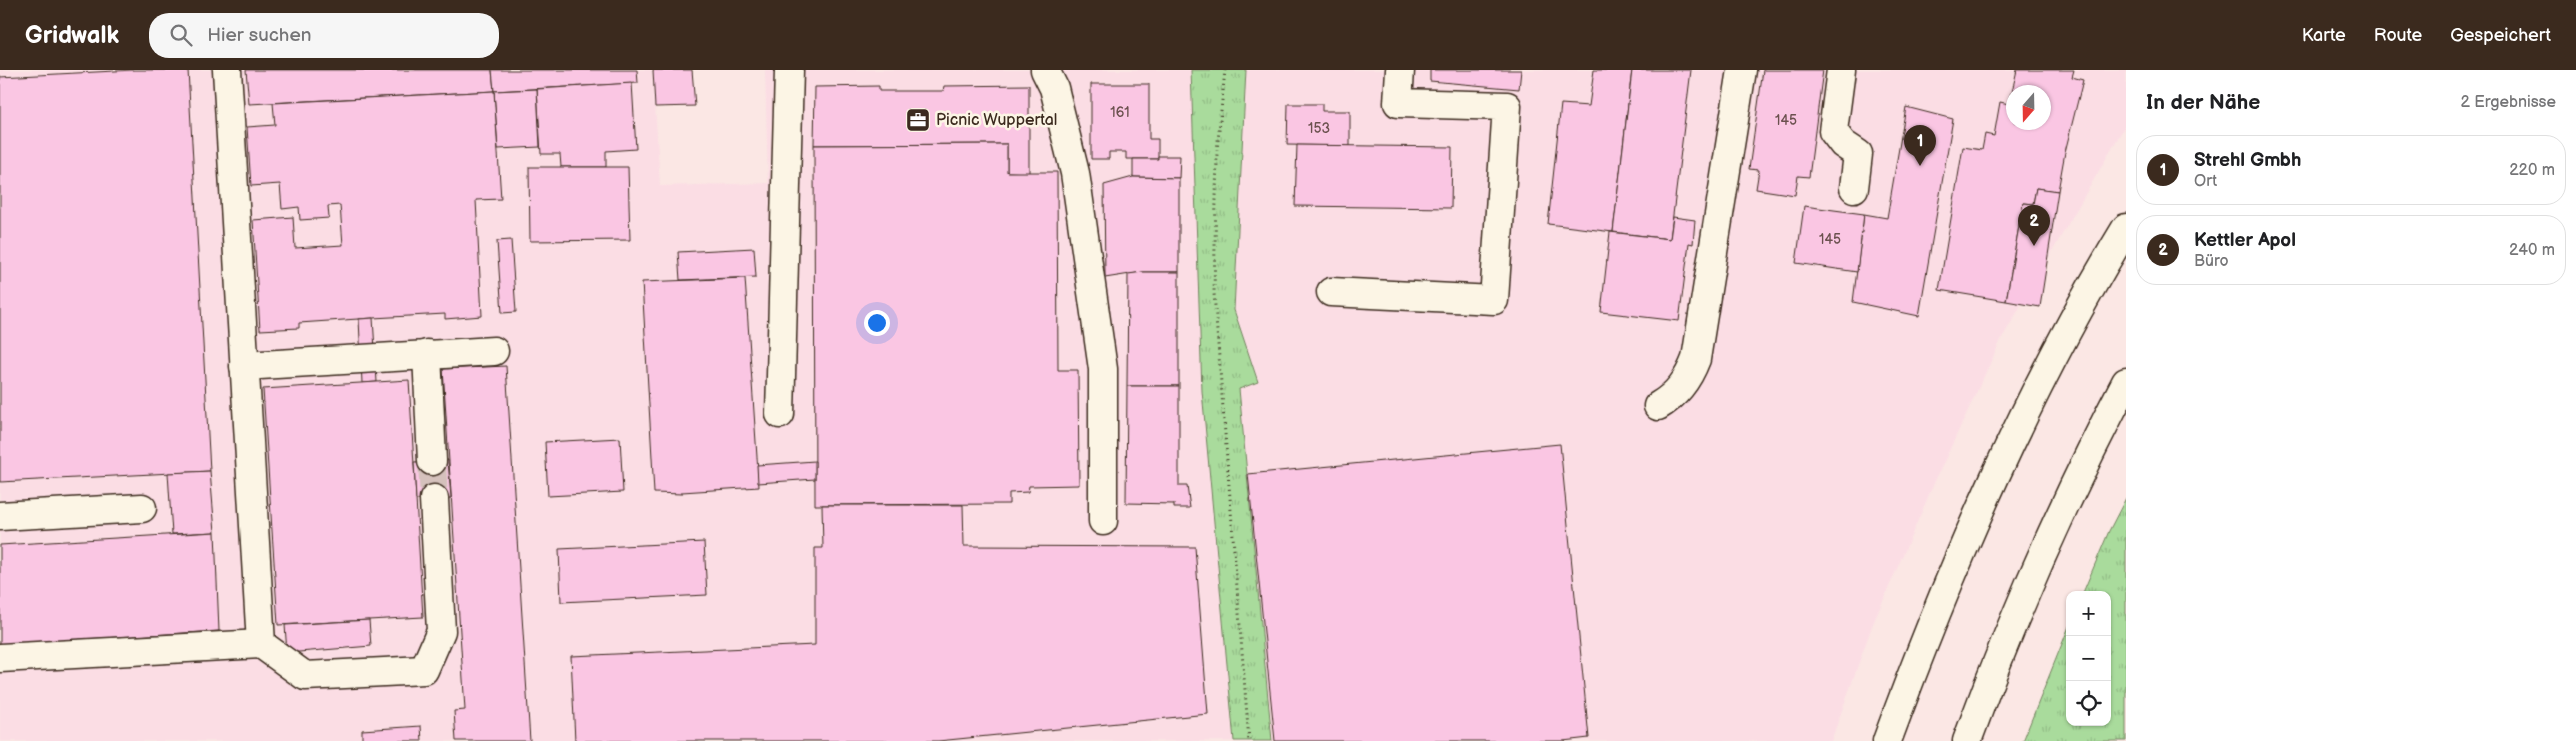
<!DOCTYPE html>
<html lang="de">
<meta charset="utf-8">
<style>
:root{--surface:#fff;--page:#f6f6f6;--text:#202124;--muted:#757577;--line:#e0e0e0;--accent:#3b2a1e}
body{margin:0;font-family:"Balsamiq Sans",sans-serif;background:var(--page);color:var(--text)}
.controls{position:absolute;right:15px;bottom:15px;display:grid;overflow:hidden;border-radius:10px;box-shadow:0 1px 4px #0004}
.controls button{width:45px;height:45px;display:grid;place-items:center;padding:0;border:0;border-bottom:1px solid var(--line);background:var(--surface);color:var(--text);font:25px sans-serif}
.compass{position:absolute;left:2006px;top:15px;width:45px;height:45px;border-radius:50%;background:var(--surface);box-shadow:0 1px 4px #0004;rotate:200deg}
.you{position:absolute;left:876px;top:252px;width:18px;height:18px;margin:-12px;border:4px solid #fff;border-radius:50%;background:#1a73e8;box-shadow:0 0 0 8px #1a73e833}
.badge{display:grid;place-items:center;width:32px;height:32px;border-radius:50%;background:var(--accent);color:#fff;font-size:16px;font-weight:700}
.pin{position:absolute;translate:-50% -41px;filter:drop-shadow(0 1px 2px #0008)}
.pin::after{content:'';position:absolute;top:26px;width:18px;height:15px;background:inherit;clip-path:polygon(0 0,100% 0,50% 100%)}
.list{margin:0;padding:0;list-style:none}
h2{display:flex;justify-content:space-between;align-items:center;height:65px;margin:0;padding:0 20px;font-size:21px}
h2 small{font-size:16px;font-weight:400;color:var(--muted)}
.list li{display:grid;grid-template-columns:32px 1fr auto;gap:15px;align-items:center;box-sizing:border-box;height:70px;margin:0 10px 10px;padding:0 10px;border:1px solid var(--line);border-radius:20px}
.list b{display:block;font-size:19px;white-space:nowrap}
.list p{margin:0;font-size:16px;white-space:nowrap;color:var(--muted)}
.list em{font-size:16px;font-style:normal;color:var(--muted)}
.icon{flex:none;width:28px;height:28px;fill:none;stroke:currentColor;stroke-width:2;stroke-linecap:round;stroke-linejoin:round}
.map{position:relative;flex:none;width:2126px;height:671px;overflow:hidden}
header{display:flex;align-items:center;gap:30px;box-sizing:border-box;height:70px;padding:0 25px;background:var(--accent);color:#fff}
header strong{font-size:24px}
nav{display:flex;gap:28px;margin-inline-start:auto;font-size:18px}
.search{width:350px;height:45px;background:var(--page);display:flex;align-items:center;gap:12px;box-sizing:border-box;padding:0 18px;border-radius:20px;color:var(--muted);font-size:19px}
main{display:flex}
aside{flex:1;background:var(--surface)}
.map>svg:first-child{display:block}
.built{fill:#fbdde4;fill-rule:evenodd}
.grass{fill:url(#grass-tufts);stroke:#72825d}
.building{fill:#fac6e3;stroke:#3b2a1e;fill-rule:evenodd}
.lines{fill:none;stroke-linecap:round;stroke-linejoin:round}
.minor-tunnel{stroke:#d5c1bc;stroke-width:28;stroke-dasharray:28 14;stroke-linecap:butt}
.minor-casing{stroke:#3b2a1e;stroke-width:31}
.highway-casing{stroke:#3b2a1e;stroke-width:31}
.path{stroke:#3b2a1e;stroke-width:3;stroke-dasharray:1 4;stroke-linecap:butt}
.minor{stroke:#fcf5e5;stroke-width:28}
.highway{stroke:#fcf5e5;stroke-width:28}
.labels{text-anchor:middle;dominant-baseline:central;stroke-width:5;stroke-linejoin:round;paint-order:stroke}
.number-label{font-size:14px;fill:#6b514f}
.poi-label{font-size:16px;fill:#3b2a1e;stroke:#fcf5e5;text-anchor:start}
</style>
<header>
<strong>Gridwalk</strong>
<div class="search"><svg class="icon" aria-label="search" viewBox="0 0 24 24"><circle cx="10" cy="10" r="6"/><path d="M15 15l6 6"/></svg>Hier suchen</div>
<nav><a>Karte</a><a>Route</a><a>Gespeichert</a></nav>
</header>
<main>
<div class="map">
<svg width="2126" height="671" viewBox="0 0 2126 671">
<defs>
<pattern id="grass-tufts" width="24" height="20" patternUnits="userSpaceOnUse" patternTransform="scale(1.25)"><rect width="24" height="20" fill="#a9db9c"/><path d="M3 7l-1-3M5 7V3M7 7l1-3M15 17l-1-3M17 17v-4M19 17l1-3" fill="none" stroke="#92bc86"/></pattern>
</defs>
<rect width="100%" height="100%" fill="#fbe7e4"/>
<filter id="ink" filterUnits="userSpaceOnUse"><feTurbulence type="fractalNoise" baseFrequency=".02" numOctaves="2"/><feDisplacementMap in="SourceGraphic" scale="10" xChannelSelector="R" yChannelSelector="G"/><feConvolveMatrix kernelMatrix="1 2 1 2 8 2 1 2 1" color-interpolation-filters="sRGB"/></filter>
<g filter="url(#ink)">
<!-- built -->
<g class="built">
<polygon points="0,0 653,0 660,116 768,113 765,0 1191,0 1202,321 1234,671 0,671"/>
<path d="M1246 0H2126V54L2001 270 1935 411 1872 556 1831 671H1272L1239 319 1258 312 1234 240ZM2014 22H2044V52H2014Z"/>
</g>
<!-- grass -->
<g class="grass">
<polygon points="1191,0 1246,0 1234,240 1258,312 1239,319 1272,671 1234,671 1202,321"/>
<polygon points="2126,428 2126,671 2023,671 2070,554 2070,652 2107,652 2107,525 2082,525 2109,461"/>
</g>
<!-- building -->
<g class="building">
<polygon points="134,0 188,0 210,401 0,412 0,7"/>
<polygon points="246,0 492,0 494,21 249,34"/>
<polygon points="492,0 637,0 638,13 494,21"/>
<polygon points="653,0 692,0 695,36 655,37"/>
<polygon points="1430,0 1521,0 1519,19 1430,11"/>
<polygon points="1594,0 1632,0 1613,162 1548,154 1561,34 1589,36"/>
<polygon points="1632,0 1691,0 1670,169 1613,162"/>
<polygon points="1763,0 1823,0 1809,107 1798,106 1795,125 1756,119 1759,100 1749,99"/>
<path d="M2017 0H2074L2072 7 2083 10 2065 82 2058 121 2036 118 2033 134 2023 133 2006 231 1939 220 1963 77 1982 80 1985 64 1994 66 2000 32 2009 34ZM2014 22H2044V52H2014Z"/>
<polygon points="632,13 636,79 606,81 606,97 561,97 560,84 541,84 537,19"/>
<polygon points="1091,14 1149,14 1149,69 1158,69 1158,89 1126,89 1126,82 1109,82 1109,89 1091,89"/>
<polygon points="1029,15 1029,103 1007,102 1007,74 814,75 815,17 879,16 879,21 943,21 944,16"/>
<polygon points="537,19 540,77 498,79 494,21"/>
<polygon points="494,21 501,129 476,130 482,246 445,249 445,244 373,248 299,253 299,258 260,260 253,150 293,147 295,178 343,175 340,135 328,136 329,148 300,150 299,137 282,139 280,114 251,116 247,57 275,55 273,33"/>
<polygon points="1288,34 1322,34 1322,41 1350,41 1350,76 1287,75"/>
<polygon points="1906,37 1953,49 1919,246 1853,232 1864,144 1887,148"/>
<polygon points="1007,74 1007,102 1057,102 1058,300 1078,300 1079,415 1029,416 1028,422 1009,423 1009,434 815,435 814,75"/>
<polygon points="1297,75 1452,77 1451,138 1295,136"/>
<polygon points="1158,86 1180,86 1179,108 1133,107 1133,89 1158,89"/>
<polygon points="529,97 628,97 630,170 530,171"/>
<polygon points="1133,107 1179,108 1179,202 1143,202 1105,208 1104,115"/>
<polygon points="2036,118 2058,121 2040,237 2006,231 2023,133 2033,134"/>
<polygon points="1804,136 1864,144 1857,202 1796,193"/>
<polygon points="1673,147 1695,150 1693,174 1689,173 1679,251 1601,242 1610,162 1670,169"/>
<polygon points="511,170 516,242 502,243 497,171"/>
<polygon points="754,178 756,207 680,210 678,182"/>
<polygon points="1143,202 1179,202 1179,316 1127,316 1128,204"/>
<polygon points="745,208 759,417 682,422 682,424 654,423 642,212"/>
<polygon points="373,248 377,312 362,313 359,249"/>
<polygon points="506,296 530,671 456,671 454,641 465,640 443,299"/>
<polygon points="409,310 423,547 278,555 263,319"/>
<polygon points="1127,316 1179,316 1179,416 1187,416 1190,438 1174,438 1174,434 1126,433"/>
<polygon points="620,368 623,422 548,426 545,372"/>
<polygon points="1560,374 1589,668 1563,671 1275,671 1248,404"/>
<polygon points="448,390 451,428 416,430 414,392"/>
<polygon points="815,391 815,409 758,413 757,395"/>
<polygon points="210,401 215,462 172,464 168,403"/>
<polygon points="822,435 963,435 964,476 1195,477 1208,644 938,671 575,671 571,586 815,575 815,478 823,478"/>
<polygon points="215,462 219,561 0,574 0,475"/>
<polygon points="704,472 707,525 561,532 559,479"/>
<polygon points="369,550 371,576 287,583 285,555"/>
<polygon points="421,656 422,671 362,671 362,660"/>
</g>
<g class="lines">
<!-- minor-tunnel -->
<polyline class="minor-tunnel" points="432,391 434,429"/>
<defs>
<g id="minor">
<polyline points="227,0 261,574 305,606 424,600 441,561 434,429"/>
<polyline points="1045,0 1054,18 1075,103 1103,299 1103,451"/>
<polyline points="1841,0 1833,61 1843,74 1858,84 1854,118"/>
<polyline points="1331,222 1494,230 1507,36 1398,33 1400,0"/>
<polyline points="427,284 432,391"/>
<polyline points="244,296 494,281"/>
<path d="M1658 336C1677 325 1688 310 1696 289L1742 0"/>
<polyline points="780,344 789,0"/>
<polyline points="0,446 142,438"/>
<polyline points="0,588 261,574"/>
</g>
<g id="highway">
<path d="M1887 671C1952 494 2028 319 2126 158"/>
<path d="M1967 671C2012 548 2065 428 2126 312"/>
</g>
</defs>
<!-- minor casing -->
<use href="#minor" class="minor-casing"/>
<!-- highway casing -->
<use href="#highway" class="highway-casing"/>
<!-- path -->
<polyline class="path" points="1225,0 1217,81 1214,223 1249,671"/>
<!-- minor -->
<use href="#minor" class="minor"/>
<!-- highway -->
<use href="#highway" class="highway"/>
</g>
</g>
<!-- icons -->
<defs>
<symbol id="office-square" viewBox="-11 -11 22 22"><rect x="-9" y="-9" width="18" height="18" rx="4" fill="#3b2a1e" stroke="#fcf5e5"/><path d="M-6-3h4V-5.5h4V-3h4V5H-6ZM-1-4.5V-3h2v-1.5ZM-6 0V1H6V0Z" fill="#fff"/></symbol>
</defs>
<g fill-rule="evenodd">
<use href="#office-square" x="904" y="36" width="28" height="28"/>
</g>
<g class="labels">
<!-- number labels -->
<g class="number-label">
<text x="1120" y="42">161</text>
<text x="1786" y="50">145</text>
<text x="1319" y="58">153</text>
<text x="1830" y="169">145</text>
</g>
<!-- poi labels -->
<g class="poi-label">
<text x="936" y="50">Picnic Wuppertal</text>
</g>
</g>
</svg>
<div class="controls">
<button>+</button>
<button>−</button>
<button><svg class="icon" aria-label="locate" viewBox="0 0 24 24"><circle cx="12" cy="12" r="6"/><path d="M12 2v4M12 18v4M2 12h4M18 12h4"/></svg></button>
</div>
<svg class="compass" viewBox="-18 -18 36 36"><path d="M0-13l5 13h-10z" fill="#e53935"/><path d="M0 13l5-13h-10z" fill="#757577"/></svg>
<div class="you"></div>
<div class="pin badge" style="left:1920px;top:96px">1</div>
<div class="pin badge" style="left:2034px;top:176px">2</div>
</div>
<aside>
<h2>In der Nähe<small>2 Ergebnisse</small></h2>
<ul class="list">
<li><span class="badge">1</span><div><b>Strehl Gmbh</b><p>Ort</p></div><em>220 m</em></li>
<li><span class="badge">2</span><div><b>Kettler Apol</b><p>Büro</p></div><em>240 m</em></li>
</ul>
</aside>
</main>
